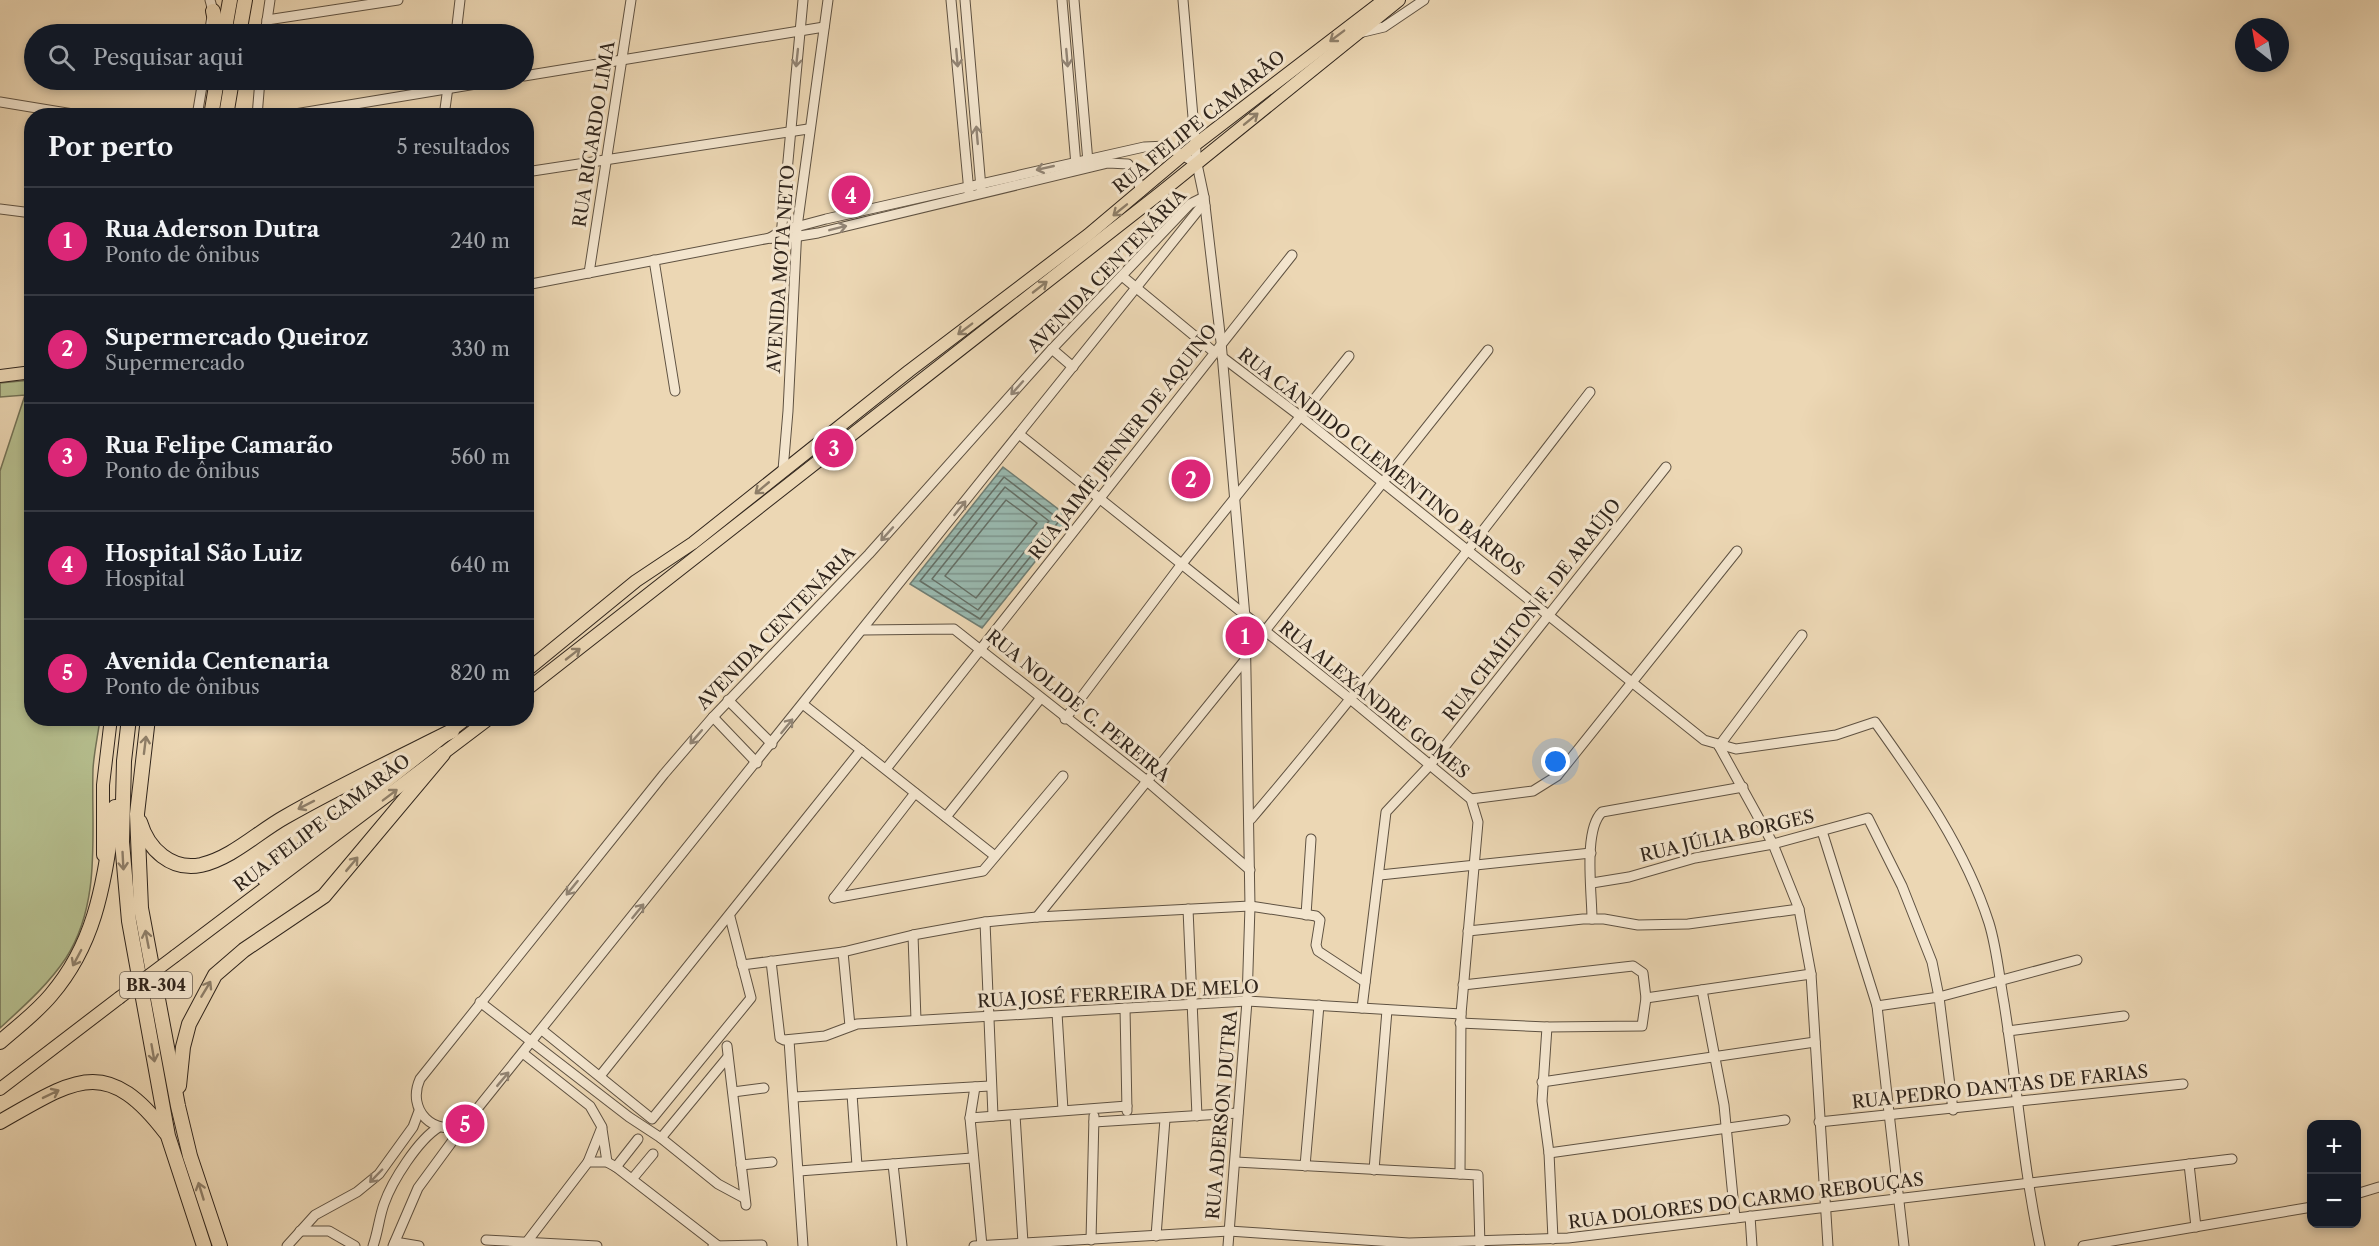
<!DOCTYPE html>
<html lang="pt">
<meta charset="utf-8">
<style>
:root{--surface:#171b24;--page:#20242c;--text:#f1f3f6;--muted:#9ea1a6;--line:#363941;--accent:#db2777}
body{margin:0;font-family:"Libre Caslon Text",serif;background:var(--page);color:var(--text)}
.controls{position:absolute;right:18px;bottom:18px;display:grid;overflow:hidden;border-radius:12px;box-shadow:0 3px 9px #0003}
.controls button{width:54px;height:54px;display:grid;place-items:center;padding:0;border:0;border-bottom:2px solid var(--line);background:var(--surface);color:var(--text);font:30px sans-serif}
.compass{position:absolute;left:2235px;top:18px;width:54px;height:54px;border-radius:50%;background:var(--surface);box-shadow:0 3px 9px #0003;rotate:329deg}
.you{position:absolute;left:1556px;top:762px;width:21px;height:21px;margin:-15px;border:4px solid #fff;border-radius:50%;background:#1a73e8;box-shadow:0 0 0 9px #1a73e833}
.badge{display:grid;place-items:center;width:39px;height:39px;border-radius:50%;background:var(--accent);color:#fff;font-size:20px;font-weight:700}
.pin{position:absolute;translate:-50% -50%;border:3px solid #fff;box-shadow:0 2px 6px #0006}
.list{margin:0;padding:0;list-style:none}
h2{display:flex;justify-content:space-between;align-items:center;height:78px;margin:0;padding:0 24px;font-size:26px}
h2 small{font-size:20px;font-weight:400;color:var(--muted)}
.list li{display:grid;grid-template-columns:39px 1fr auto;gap:18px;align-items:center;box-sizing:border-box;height:108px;padding:0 24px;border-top:2px solid var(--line)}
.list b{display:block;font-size:22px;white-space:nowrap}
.list p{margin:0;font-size:20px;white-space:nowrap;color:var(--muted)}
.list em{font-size:20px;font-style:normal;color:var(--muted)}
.icon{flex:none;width:33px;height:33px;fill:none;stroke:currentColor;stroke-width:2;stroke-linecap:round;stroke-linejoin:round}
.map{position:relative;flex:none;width:2379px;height:1246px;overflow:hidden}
.search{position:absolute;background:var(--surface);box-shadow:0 3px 9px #0003;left:24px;top:24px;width:510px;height:66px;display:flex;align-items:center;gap:15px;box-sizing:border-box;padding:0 21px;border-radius:33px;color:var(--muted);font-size:22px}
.panel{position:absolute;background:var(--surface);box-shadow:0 3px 9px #0003;left:24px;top:108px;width:510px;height:618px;border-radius:24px}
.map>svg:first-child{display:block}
.green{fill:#b6bf8f;stroke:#737256;stroke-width:1.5}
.water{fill:url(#water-rules);stroke:#6f7e74;stroke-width:1.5}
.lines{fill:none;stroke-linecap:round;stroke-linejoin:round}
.shore{stroke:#646f66;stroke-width:1.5}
.minor-casing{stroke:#5f5242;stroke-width:11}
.major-casing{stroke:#30251c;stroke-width:14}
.highway-casing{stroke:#30251c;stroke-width:16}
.minor{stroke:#f3e5ce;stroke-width:9}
.major{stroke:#ecd7b4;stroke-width:12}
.highway{stroke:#ecd7b4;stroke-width:14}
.major-bridge-casing{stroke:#30251c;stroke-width:14;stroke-linecap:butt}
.major-bridge{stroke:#ecd7b4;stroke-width:12}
.oneway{stroke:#8e7e68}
.oneway2{stroke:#928575}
.labels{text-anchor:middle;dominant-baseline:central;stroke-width:6;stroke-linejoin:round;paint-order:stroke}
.shield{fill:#f3e5ce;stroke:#6a5f51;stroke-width:1.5}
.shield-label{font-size:16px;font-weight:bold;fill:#30251c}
.street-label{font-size:18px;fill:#30251c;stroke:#f3e5ce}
</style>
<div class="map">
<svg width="2379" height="1246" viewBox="0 0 2379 1246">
<defs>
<pattern id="water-rules" width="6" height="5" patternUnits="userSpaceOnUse" patternTransform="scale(1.5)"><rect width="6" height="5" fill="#99b9af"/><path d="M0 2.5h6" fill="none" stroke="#7d968e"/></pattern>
</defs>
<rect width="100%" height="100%" fill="#ecd7b4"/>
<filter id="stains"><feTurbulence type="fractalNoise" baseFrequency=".00333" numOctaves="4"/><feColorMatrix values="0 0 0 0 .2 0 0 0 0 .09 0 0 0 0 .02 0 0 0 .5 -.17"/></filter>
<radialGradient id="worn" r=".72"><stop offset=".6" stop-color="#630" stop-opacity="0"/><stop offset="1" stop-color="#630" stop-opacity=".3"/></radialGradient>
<!-- green -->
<path class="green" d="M31 380 32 718 100 719C98 735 94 752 93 769 91 831 102 902 66 958 48 985 24 1006 0 1028V471L25 395 0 397V383Z"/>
<!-- water -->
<polygon class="water" points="1003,467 1070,518 982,628 910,584"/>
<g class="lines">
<!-- shore -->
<g class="shore">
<polygon points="1004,477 1060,520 980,619 920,581"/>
<polygon points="1005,487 1049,521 978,610 932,579"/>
<polygon points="1006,500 1037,523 976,598 945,576"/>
</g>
<defs>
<g id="minor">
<polyline points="951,0 969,192"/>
<polyline points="965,0 981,188"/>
<polyline points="1062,0 1076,165"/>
<polyline points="1074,0 1088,162"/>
<polyline points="1183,0 1197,164 1204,197 1221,342 1245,617 1250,906 1247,1001 1228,1246"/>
<polyline points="267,20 398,0"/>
<polyline points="1359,33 1384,27 1424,0"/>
<polyline points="209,34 213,11 210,0"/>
<polyline points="265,34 270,0"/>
<polyline points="456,34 460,0"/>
<polyline points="524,76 824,27"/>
<polyline points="0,102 85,116"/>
<polyline points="197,116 203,80"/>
<polyline points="257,116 260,80"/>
<polyline points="283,116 500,80"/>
<polyline points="444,116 449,80"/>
<polyline points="526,172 808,129"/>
<polyline points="0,209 32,213"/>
<polyline points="781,236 803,0"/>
<polyline points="770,238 781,231 826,219 1144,147 1167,146 1197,164"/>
<polyline points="654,260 675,391"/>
<polyline points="589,273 631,0"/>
<polyline points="1122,276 1214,352"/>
<polyline points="526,285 770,238 781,239 818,233 1108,163 1128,164 1136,174 1141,192"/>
<polyline points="1052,349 1073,367"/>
<path d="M1222 357 1300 416 1704 740 1736 749 1836 735 1875 722C1920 785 1965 848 1989 923 1997 949 1999 976 2004 1003 2017 1084 2023 1166 2040 1246"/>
<polyline points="1019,434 1349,698 1471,799 1478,822 1461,1014 1460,1174"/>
<polyline points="783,470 788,411 797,227 828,0"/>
<polyline points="863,630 954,629 1147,781 1250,870"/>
<polyline points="1264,632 1488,350"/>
<polyline points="728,700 772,744"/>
<polyline points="804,705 995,856"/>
<polyline points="713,717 757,763"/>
<polyline points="1065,719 1181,565 1349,356"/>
<polyline points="1719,746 1773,844 1799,909 1811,974 1828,1246"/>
<polyline points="1719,746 1802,635"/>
<polyline points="886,769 1292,255"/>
<polyline points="1471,799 1533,791 1557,776 1737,551"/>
<polyline points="946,817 1040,699"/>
<path d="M1251 819C1368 681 1479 536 1590 392"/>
<polyline points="1822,831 1877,1006 1904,1246"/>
<polyline points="1380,875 1591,853"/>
<polyline points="1592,883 1629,877 1695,858 1773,844 1868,818 1902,886 1932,962 1939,997 1953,1110"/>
<polyline points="834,898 983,871 1063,776"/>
<polyline points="834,898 915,793"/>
<polyline points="1188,909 1197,1116"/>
<polyline points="1306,915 1311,839"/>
<polyline points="1037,917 1245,660"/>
<path d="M1592 919C1592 893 1583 830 1602 812L1743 787"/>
<polyline points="985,922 993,1116"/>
<polyline points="1468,931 1583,919 1604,919 1638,925 1688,924 1799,909"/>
<polyline points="913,935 916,1020"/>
<polyline points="843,952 850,1026"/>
<polyline points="771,961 780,1038 784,1040 825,1036 857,1024 1247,1001 1461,1014"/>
<polyline points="742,965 843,952 913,935 985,922 1037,917 1250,906 1316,916 1320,920 1316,945 1318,951 1365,982"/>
<polyline points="1702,990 1724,1105 1735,1218"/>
<polyline points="1646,998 1811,974"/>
<polyline points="480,1002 629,1117 661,1138 727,1058"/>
<polyline points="1877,1006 1939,997 2077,960"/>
<polyline points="1125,1008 1127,1111"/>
<polyline points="1362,1008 1386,812 1430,765 1666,467"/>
<polyline points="1057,1013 1063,1110"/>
<polyline points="1460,1023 1547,1027 1642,1026 1646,998 1643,973 1633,966 1463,985"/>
<polyline points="1547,1027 1542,1101 1549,1153 1553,1239"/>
<polyline points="542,1030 652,1119 751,998 730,917"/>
<polyline points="2008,1031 2124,1016"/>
<polyline points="789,1040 803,1246"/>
<polyline points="727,1046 746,1205"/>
<polyline points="524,1054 590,1106 602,1127 588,1162"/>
<polyline points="600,1076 861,750"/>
<polyline points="1542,1082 1815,1042"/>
<polyline points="975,1087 970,1118 982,1246"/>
<polyline points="733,1092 764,1088"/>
<polyline points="852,1094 857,1166"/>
<polyline points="794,1097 990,1086"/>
<polyline points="1015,1115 1023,1243"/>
<polyline points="970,1118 1127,1106"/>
<polyline points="1094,1122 1238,1113"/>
<polyline points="1819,1122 2183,1084"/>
<path d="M465 1124C434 1138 406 1110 420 1079L664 774 713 717 869 554 1052 349 1190 204 1204 197"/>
<polyline points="602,1129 607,1162"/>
<polyline points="661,1138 718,1184 744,1198"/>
<polyline points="1549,1153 1785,1120"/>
<polyline points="1236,1162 1478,1175 1480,1246"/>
<polyline points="893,1164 902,1246"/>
<polyline points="2189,1164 2196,1227"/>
<polyline points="741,1165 772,1162"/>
<polyline points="1305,1166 1319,1005"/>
<polyline points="616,1167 638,1139"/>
<polyline points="1374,1170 1387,1010"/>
<polyline points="799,1171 972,1158"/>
<polyline points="633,1178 653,1154"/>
<polyline points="2356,1194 2379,1187"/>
<polyline points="1750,1216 1752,1246"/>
<polyline points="300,1231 329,1231 355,1246"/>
<polyline points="1156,1236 1165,1119"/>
<polyline points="486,1240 597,1246"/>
<polyline points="1091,1240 1094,1116"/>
<polyline points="395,1242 419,1246"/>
<polyline points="526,1243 588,1162 607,1162 616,1167 717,1245"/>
<polyline points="287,1246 315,1215 357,1192 379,1174 413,1127 419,1111"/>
<path d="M373 1246C378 1232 379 1218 384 1204 392 1181 418 1140 439 1127"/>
<polyline points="393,1246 418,1188 465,1124 1200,208 1205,206"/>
<polyline points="713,1246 762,1245"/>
<polyline points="974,1246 1229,1231 1409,1243 1568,1238 2232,1159"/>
<polyline points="2083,1246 2312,1207"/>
</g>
<g id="major">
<polyline points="0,376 32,372"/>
<polyline points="526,671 636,581 693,543 909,371 1088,235 1196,144 1384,0"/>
<polyline points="526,690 1159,194 1399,0"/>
<polyline points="103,855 103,785 111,718"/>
<polyline points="263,879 467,718"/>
<polyline points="175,956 490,718"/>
<polyline points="0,1089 119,998"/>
</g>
<g id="highway">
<polyline points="213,11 218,34"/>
<polyline points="224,34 230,0"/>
<polyline points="239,34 245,0"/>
<polyline points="211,116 217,80"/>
<polyline points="226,116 232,80"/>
<polyline points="129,718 124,761 122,842 129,921 168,1136 204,1246"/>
<polyline points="148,718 137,814 141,908 178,1106 190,1156 220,1246"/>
<path d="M140 822C148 849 171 871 201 865 232 858 258 832 285 817 339 786 396 759 452 731"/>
<path d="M0 1042C17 1027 36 1013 51 995 99 939 104 877 115 807"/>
<polyline points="179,1086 183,1047 189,1024 215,975 244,950 324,896 443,754"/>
<path d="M0 1122C74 1080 106 1054 166 1133"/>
</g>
</defs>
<!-- minor casing -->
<use href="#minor" class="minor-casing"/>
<!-- major casing -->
<use href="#major" class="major-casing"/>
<!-- highway casing -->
<use href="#highway" class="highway-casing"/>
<!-- minor -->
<use href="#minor" class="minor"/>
<!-- major -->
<use href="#major" class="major"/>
<!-- highway -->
<use href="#highway" class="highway"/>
<defs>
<polyline id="major-bridge" points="119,998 175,956"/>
</defs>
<!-- major-bridge casing -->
<use href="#major-bridge" class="major-bridge-casing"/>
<!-- major-bridge -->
<use href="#major-bridge" class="major-bridge"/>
</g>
<!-- one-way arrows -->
<defs><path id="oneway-shaft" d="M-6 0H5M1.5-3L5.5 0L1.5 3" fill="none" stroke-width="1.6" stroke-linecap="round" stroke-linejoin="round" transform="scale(1.5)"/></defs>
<g class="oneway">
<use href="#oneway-shaft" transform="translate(1337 36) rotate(143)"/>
<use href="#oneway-shaft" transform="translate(1251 119) rotate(-39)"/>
<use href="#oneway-shaft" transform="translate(1120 210) rotate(141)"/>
<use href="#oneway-shaft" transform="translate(1040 287) rotate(-38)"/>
<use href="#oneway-shaft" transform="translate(965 329) rotate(143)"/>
<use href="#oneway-shaft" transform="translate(762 488) rotate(140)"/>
<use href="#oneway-shaft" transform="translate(573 654) rotate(-38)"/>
<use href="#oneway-shaft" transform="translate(145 745) rotate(-83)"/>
<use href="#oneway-shaft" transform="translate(390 795) rotate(-37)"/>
<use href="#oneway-shaft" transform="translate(306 805) rotate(153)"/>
<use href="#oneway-shaft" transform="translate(123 861) rotate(87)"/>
<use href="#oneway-shaft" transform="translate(352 864) rotate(-50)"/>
<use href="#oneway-shaft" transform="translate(147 939) rotate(-101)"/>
<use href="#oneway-shaft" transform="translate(77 958) rotate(118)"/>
<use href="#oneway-shaft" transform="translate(206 989) rotate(-59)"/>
<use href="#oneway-shaft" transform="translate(153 1053) rotate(80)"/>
<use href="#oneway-shaft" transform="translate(51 1094) rotate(-26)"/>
<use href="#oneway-shaft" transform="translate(201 1191) rotate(-107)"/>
</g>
<g class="oneway2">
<use href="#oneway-shaft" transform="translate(797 58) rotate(96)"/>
<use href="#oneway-shaft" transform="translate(957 58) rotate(85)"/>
<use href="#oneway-shaft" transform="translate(1067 58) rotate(85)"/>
<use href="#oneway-shaft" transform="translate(977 135) rotate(-95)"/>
<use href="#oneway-shaft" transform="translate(1045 168) rotate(167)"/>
<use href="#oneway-shaft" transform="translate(838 228) rotate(-14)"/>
<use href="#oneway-shaft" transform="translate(1017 388) rotate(132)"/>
<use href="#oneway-shaft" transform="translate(960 508) rotate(-51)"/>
<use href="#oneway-shaft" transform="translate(887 534) rotate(132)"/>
<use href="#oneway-shaft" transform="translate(787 726) rotate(-51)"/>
<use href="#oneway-shaft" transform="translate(696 737) rotate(131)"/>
<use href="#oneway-shaft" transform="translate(572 888) rotate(129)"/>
<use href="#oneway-shaft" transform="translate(638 911) rotate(-51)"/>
<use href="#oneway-shaft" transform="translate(503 1079) rotate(-50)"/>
<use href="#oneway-shaft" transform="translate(376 1176) rotate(134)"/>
</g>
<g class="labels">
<!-- shield labels -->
<rect class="shield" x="120" y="972" width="72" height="26" rx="4.5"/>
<g class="shield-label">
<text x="156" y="985">BR-304</text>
</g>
<!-- street labels -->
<g class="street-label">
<text transform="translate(1199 122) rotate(-39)">RUA FELIPE CAMARÃO</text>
<text transform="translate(594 134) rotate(-81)">RUA RICARDO LIMA</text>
<text transform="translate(781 269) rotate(-86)">AVENIDA MOTA NETO</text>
<text transform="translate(1107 271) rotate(-46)">AVENIDA CENTENÁRIA</text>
<text transform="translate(1123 442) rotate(-52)">RUA JAIME JENNER DE AQUINO</text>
<text transform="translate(1381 462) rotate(38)">RUA CÂNDIDO CLEMENTINO BARROS</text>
<text transform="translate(1532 610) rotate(-52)">RUA CHAÍLTON F. DE ARAÚJO</text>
<text transform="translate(776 628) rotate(-46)">AVENIDA CENTENÁRIA</text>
<text transform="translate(1374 700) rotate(39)">RUA ALEXANDRE GOMES</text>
<text transform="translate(1078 706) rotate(39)">RUA NOLIDE C. PEREIRA</text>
<text transform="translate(322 823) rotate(-37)">RUA FELIPE CAMARÃO</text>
<text transform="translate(1727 836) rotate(-13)">RUA JÚLIA BORGES</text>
<text transform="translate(1118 994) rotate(-3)">RUA JOSÉ FERREIRA DE MELO</text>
<text transform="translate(2000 1087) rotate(-6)">RUA PEDRO DANTAS DE FARIAS</text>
<text transform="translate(1222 1115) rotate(-85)">RUA ADERSON DUTRA</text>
<text transform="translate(1746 1201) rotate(-7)">RUA DOLORES DO CARMO REBOUÇAS</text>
</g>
</g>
<rect width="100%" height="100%" filter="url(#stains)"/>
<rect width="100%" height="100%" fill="url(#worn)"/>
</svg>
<div class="controls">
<button>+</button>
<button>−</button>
</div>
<svg class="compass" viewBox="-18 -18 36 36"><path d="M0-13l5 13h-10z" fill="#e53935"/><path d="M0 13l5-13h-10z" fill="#9ea1a6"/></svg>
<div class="you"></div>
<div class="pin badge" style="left:1245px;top:636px">1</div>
<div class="pin badge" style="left:1191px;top:479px">2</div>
<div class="pin badge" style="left:834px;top:448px">3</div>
<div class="pin badge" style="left:851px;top:195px">4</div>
<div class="pin badge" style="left:465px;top:1124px">5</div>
<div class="search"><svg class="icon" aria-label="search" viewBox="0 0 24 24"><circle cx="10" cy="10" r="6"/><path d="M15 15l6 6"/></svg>Pesquisar aqui</div>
<section class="panel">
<h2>Por perto<small>5 resultados</small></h2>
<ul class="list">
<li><span class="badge">1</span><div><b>Rua Aderson Dutra</b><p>Ponto de ônibus</p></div><em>240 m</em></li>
<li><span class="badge">2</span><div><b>Supermercado Queiroz</b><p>Supermercado</p></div><em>330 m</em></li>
<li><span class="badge">3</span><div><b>Rua Felipe Camarão</b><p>Ponto de ônibus</p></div><em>560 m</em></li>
<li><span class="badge">4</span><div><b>Hospital São Luiz</b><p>Hospital</p></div><em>640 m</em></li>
<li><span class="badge">5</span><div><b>Avenida Centenaria</b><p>Ponto de ônibus</p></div><em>820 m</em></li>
</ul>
</section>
</div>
